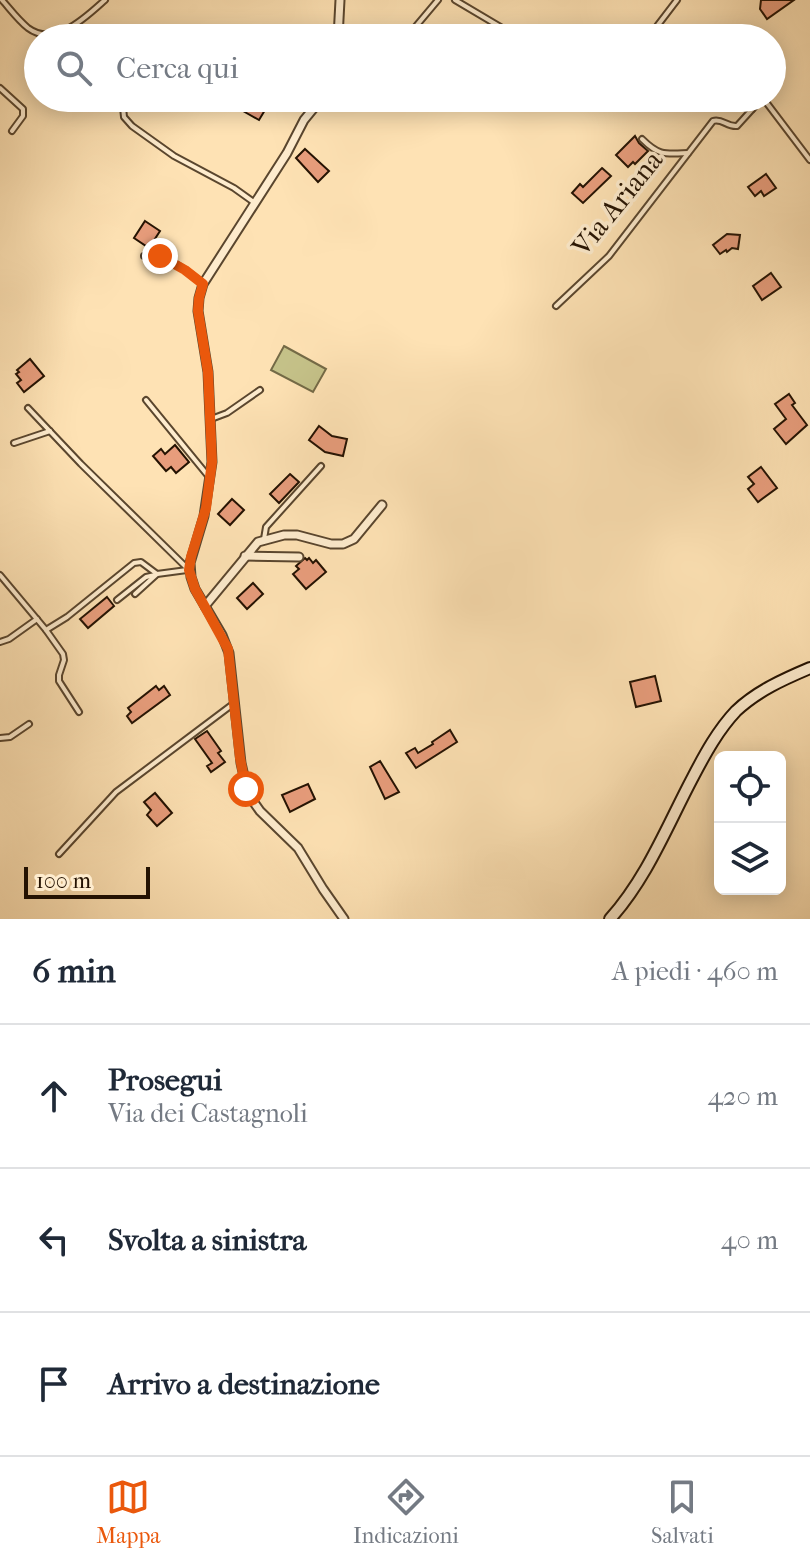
<!DOCTYPE html>
<html lang="it">
<meta charset="utf-8">
<style>
:root{--surface:#fff;--page:#f2f2f3;--text:#1f2937;--muted:#747a83;--line:#e0e1e3;--accent:#ea580c}
body{margin:0;font-family:"IM FELL French Canon",serif;background:var(--page);color:var(--text)}
.controls{position:absolute;right:24px;bottom:24px;display:grid;overflow:hidden;border-radius:12px;box-shadow:0 4px 20px #0003}
.controls button{width:72px;height:72px;display:grid;place-items:center;padding:0;border:0;border-bottom:2px solid var(--line);background:var(--surface);color:var(--text);font:40px sans-serif}
.scale{position:absolute;left:24px;bottom:20px;width:126px;box-sizing:border-box;padding-left:8px;border:4px solid #241202;border-top:0;font-size:22px;line-height:28px;white-space:nowrap;color:#241202;-webkit-text-stroke:6px #feecce;paint-order:stroke}
.stop{position:absolute;width:24px;height:24px;margin:-18px;border:6px solid #ea580c;border-radius:50%;background:#fff}
.stop.end{background:#ea580c;border-color:#fff;box-shadow:0 2px 8px #0008}
.list{margin:0;padding:0;list-style:none}
h2{display:flex;justify-content:space-between;align-items:center;height:104px;margin:0;padding:0 32px;font-size:34px}
h2 small{font-size:26px;font-weight:400;color:var(--muted)}
.list li{display:grid;grid-template-columns:52px 1fr auto;gap:24px;align-items:center;box-sizing:border-box;height:144px;padding:0 32px;border-top:2px solid var(--line)}
.list b{display:block;font-size:30px;white-space:nowrap}
.list p{margin:0;font-size:26px;white-space:nowrap;color:var(--muted)}
.list em{font-size:26px;font-style:normal;color:var(--muted)}
.icon{flex:none;width:44px;height:44px;fill:none;stroke:currentColor;stroke-width:2;stroke-linecap:round;stroke-linejoin:round}
.map{position:relative;flex:none;width:810px;height:919px;overflow:hidden}
.search{position:absolute;background:var(--surface);box-shadow:0 4px 20px #0003;left:24px;right:24px;top:24px;height:88px;display:flex;align-items:center;gap:20px;box-sizing:border-box;padding:0 28px;border-radius:44px;color:var(--muted);font-size:30px}
.sheet{height:536px;background:var(--surface)}
nav{display:flex;justify-content:space-around;align-items:center;box-sizing:border-box;height:112px;border-top:2px solid var(--line);background:var(--surface);font-size:22px;color:var(--muted)}
nav a{display:grid;justify-items:center;gap:4px}
nav .on{color:var(--accent)}
.map>svg:first-child{display:block}
.green{fill:#c5c289;stroke:#746a46;stroke-width:2}
.building{fill:#e89d7c;stroke:#241202;stroke-width:2}
.lines{fill:none;stroke-linecap:round;stroke-linejoin:round}
.lane-casing{stroke:#5a462e;stroke-width:8}
.street-casing{stroke:#5a462e;stroke-width:11}
.secondary-casing{stroke:#241202;stroke-width:14}
.lane{stroke:#feecce;stroke-width:4}
.street{stroke:#feecce;stroke-width:7}
.secondary{stroke:#feecce;stroke-width:10}
.route{stroke:#ea580c;stroke-width:10}
.labels{text-anchor:middle;dominant-baseline:central;stroke-width:7;stroke-linejoin:round;paint-order:stroke}
.street-label{font-size:28px;fill:#241202;stroke:#feecce}
</style>
<div class="map">
<svg width="810" height="919" viewBox="0 0 810 919">
<rect width="100%" height="100%" fill="#fee2b4"/>
<filter id="stains"><feTurbulence type="fractalNoise" baseFrequency=".0025" numOctaves="4"/><feColorMatrix values="0 0 0 0 .2 0 0 0 0 .09 0 0 0 0 .02 0 0 0 .5 -.17"/></filter>
<radialGradient id="worn" r=".72"><stop offset=".6" stop-color="#630" stop-opacity="0"/><stop offset="1" stop-color="#630" stop-opacity=".3"/></radialGradient>
<!-- green -->
<polygon class="green" points="284,346 326,369 313,392 271,370"/>
<!-- building -->
<g class="building">
<polygon points="761,0 794,0 767,19 760,9"/>
<polygon points="251,98 257,98 268,105 259,120 243,111"/>
<polygon points="635,136 639,143 648,151 635,164 633,162 628,167 616,155"/>
<polygon points="305,149 329,171 318,182 296,158"/>
<polygon points="602,168 611,176 583,203 572,193 580,184 583,187"/>
<polygon points="766,174 776,188 764,196 761,191 755,196 748,187"/>
<polygon points="145,221 160,231 149,248 134,238"/>
<polygon points="727,234 740,235 738,249 732,248 727,252 726,250 720,254 713,245"/>
<polygon points="771,273 781,287 762,300 753,286"/>
<polygon points="30,359 44,376 24,392 17,383 21,380 16,374 19,372 17,370"/>
<polygon points="789,394 795,403 792,405 807,425 786,444 774,429 786,419 775,404"/>
<polygon points="319,426 332,436 347,439 343,456 325,452 309,440"/>
<polygon points="175,445 189,462 176,473 171,467 166,471 153,456 161,449 165,454"/>
<polygon points="761,467 777,488 758,502 748,489 754,484 748,477"/>
<polygon points="290,474 299,482 279,503 270,494"/>
<polygon points="232,499 244,510 230,525 218,514"/>
<polygon points="305,558 307,560 309,558 313,563 316,560 326,572 306,589 293,574 299,569 296,566"/>
<polygon points="253,583 263,594 247,609 237,598"/>
<polygon points="107,597 114,606 88,628 80,619"/>
<polygon points="655,676 661,701 636,707 630,682"/>
<polygon points="156,686 159,690 164,686 170,695 132,723 127,716 131,712 128,708"/>
<polygon points="450,730 457,742 416,768 406,753 415,748 418,753 433,744 432,742"/>
<polygon points="207,731 221,751 218,753 225,762 211,772 207,766 212,763 195,739"/>
<polygon points="380,761 399,792 385,799 370,767"/>
<polygon points="308,784 315,799 290,812 282,795"/>
<polygon points="155,793 172,813 157,826 147,815 151,810 144,802"/>
</g>
<g class="lines">
<defs>
<g id="lane">
<path d="M2 0C10 9 18 20 28 28 55 48 86 17 105 0"/>
<polyline points="455,0 519,38"/>
<polyline points="406,38 438,0"/>
<polyline points="648,38 677,0"/>
<polyline points="0,88 23,109 23,116 12,131"/>
<polyline points="122,98 124,117 132,126 174,156 234,188 255,203"/>
<polyline points="719,98 730,104 752,109"/>
<path d="M642 139C659 156 665 154 688 153"/>
<path d="M144 256C167 255 187 270 203 284"/>
<path d="M556 306 609 256 713 121C722 118 727 127 737 126L757 104 763 101 766 102 810 160"/>
<polyline points="146,400 209,477"/>
<polyline points="28,408 81,464 189,570"/>
<polyline points="211,419 227,413 260,390"/>
<polyline points="14,443 50,431"/>
<polyline points="264,539 266,527 321,466"/>
<polyline points="0,575 46,630 67,617 134,563 141,562 157,574"/>
<polyline points="135,594 157,574 187,570"/>
<polyline points="117,600 146,577 155,575"/>
<polyline points="46,630 63,654 64,660 59,675 59,681 79,712"/>
<polyline points="0,642 9,639 37,619"/>
<polyline points="0,738 10,737 29,724"/>
<polyline points="59,854 116,792 233,704"/>
</g>
<g id="street">
<polyline points="338,38 340,0"/>
<polyline points="322,98 304,120 287,153 203,284 199,298 198,311 208,372 212,462 204,516 190,563 191,577 195,589 222,635 229,653 241,763 248,794 260,811 298,848 323,889 344,919"/>
<polyline points="245,556 299,557"/>
<polyline points="205,606 258,542 284,535 297,535 331,544 343,544 354,539 382,505"/>
</g>
<path id="secondary" d="M610 919C647 878 667 826 693 777 705 754 718 730 736 711 757 691 784 679 810 668"/>
</defs>
<!-- lane casing -->
<use href="#lane" class="lane-casing"/>
<!-- street casing -->
<use href="#street" class="street-casing"/>
<!-- secondary casing -->
<use href="#secondary" class="secondary-casing"/>
<!-- lane -->
<use href="#lane" class="lane"/>
<!-- street -->
<use href="#street" class="street"/>
<!-- secondary -->
<use href="#secondary" class="secondary"/>
</g>
<g class="lines">
<!-- route -->
<polyline class="route" points="160,256 185,270 203,284 199,298 198,311 208,372 212,462 206,508 191,557 189,570 195,589 228,649 240,758 246,789"/>
</g>
<g class="labels">
<!-- street labels -->
<g class="street-label">
<text transform="translate(617 203) rotate(-51)">Via Ariana</text>
</g>
</g>
<rect width="100%" height="100%" filter="url(#stains)"/>
<rect width="100%" height="100%" fill="url(#worn)"/>
</svg>
<div class="controls">
<button><svg class="icon" aria-label="locate" viewBox="0 0 24 24"><circle cx="12" cy="12" r="6"/><path d="M12 2v4M12 18v4M2 12h4M18 12h4"/></svg></button>
<button><svg class="icon" aria-label="layers" viewBox="0 0 24 24"><path d="M12 4l9 5-9 5-9-5zM3 14l9 5 9-5"/></svg></button>
</div>
<div class="scale">100 m</div>
<div class="stop" style="left:246px;top:789px"></div>
<div class="stop end" style="left:160px;top:256px"></div>
<div class="search"><svg class="icon" aria-label="search" viewBox="0 0 24 24"><circle cx="10" cy="10" r="6"/><path d="M15 15l6 6"/></svg>Cerca qui</div>
</div>
<section class="sheet">
<h2>6 min<small>A piedi · 460 m</small></h2>
<ul class="list">
<li><svg class="icon" aria-label="ahead" viewBox="0 0 24 24"><path d="M12 20V5M6 11l6-6 6 6"/></svg><div><b>Prosegui</b><p>Via dei Castagnoli</p></div><em>420 m</em></li>
<li><svg class="icon" aria-label="left" viewBox="0 0 24 24"><path d="M17 20v-9H6M10 6l-5 5 5 5"/></svg><div><b>Svolta a sinistra</b></div><em>40 m</em></li>
<li><svg class="icon" aria-label="arrive" viewBox="0 0 24 24"><path d="M6 21V4h12l-3 4 3 4H6"/></svg><div><b>Arrivo a destinazione</b></div></li>
</ul>
</section>
<nav>
<a class="on"><svg class="icon" aria-label="map" viewBox="0 0 24 24"><path d="M3 6l6-2 6 2 6-2v14l-6 2-6-2-6 2zM9 4v14M15 6v14"/></svg>Mappa</a>
<a><svg class="icon" aria-label="directions" viewBox="0 0 24 24"><path d="M12 3l9 9-9 9-9-9zM9 14v-3h6M13 9l2 2-2 2"/></svg>Indicazioni</a>
<a><svg class="icon" aria-label="saved" viewBox="0 0 24 24"><path d="M7 4h10v16l-5-4-5 4z"/></svg>Salvati</a>
</nav>
